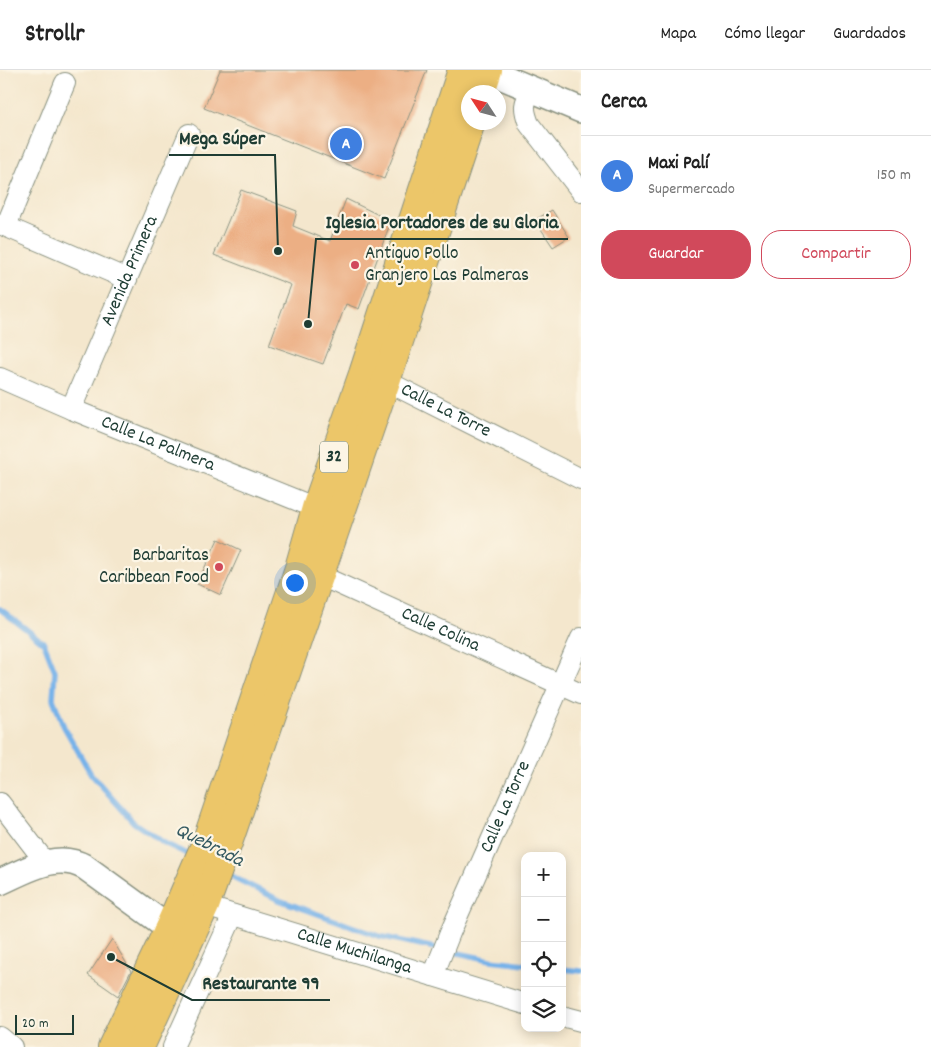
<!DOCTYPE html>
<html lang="es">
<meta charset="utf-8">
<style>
:root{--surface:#fff;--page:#f6f6f6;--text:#222;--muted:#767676;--line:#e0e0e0;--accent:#d1495b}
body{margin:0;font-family:Dekko,sans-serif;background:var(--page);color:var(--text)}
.controls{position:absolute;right:15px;bottom:15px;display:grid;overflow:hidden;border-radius:10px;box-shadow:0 2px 12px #0003}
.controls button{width:45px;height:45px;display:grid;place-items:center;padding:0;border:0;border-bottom:1px solid var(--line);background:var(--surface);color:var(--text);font:25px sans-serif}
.compass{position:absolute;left:461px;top:15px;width:45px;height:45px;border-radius:50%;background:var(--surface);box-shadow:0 2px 12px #0003;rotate:306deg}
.scale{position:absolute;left:15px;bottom:12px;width:59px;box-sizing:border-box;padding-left:5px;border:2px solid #1f3d34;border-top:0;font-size:14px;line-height:18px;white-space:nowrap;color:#1f3d34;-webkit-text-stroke:4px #fcf5e5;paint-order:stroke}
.you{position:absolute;left:294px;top:512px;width:18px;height:18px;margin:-12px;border:4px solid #fff;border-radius:50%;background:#1a73e8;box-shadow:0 0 0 8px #1a73e833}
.badge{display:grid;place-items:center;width:32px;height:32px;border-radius:50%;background:var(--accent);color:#fff;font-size:16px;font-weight:700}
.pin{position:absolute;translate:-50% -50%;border:2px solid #fff;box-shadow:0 1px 5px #0006}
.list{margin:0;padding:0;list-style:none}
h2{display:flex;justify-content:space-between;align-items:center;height:65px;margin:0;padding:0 20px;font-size:21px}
h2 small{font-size:16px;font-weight:400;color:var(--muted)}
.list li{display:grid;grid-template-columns:32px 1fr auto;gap:15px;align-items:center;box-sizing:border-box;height:80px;padding:0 20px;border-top:1px solid var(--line)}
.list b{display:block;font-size:19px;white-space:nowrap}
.list p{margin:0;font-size:16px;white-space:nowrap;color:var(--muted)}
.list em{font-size:16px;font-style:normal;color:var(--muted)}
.actions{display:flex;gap:10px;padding:15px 20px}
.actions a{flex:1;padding:11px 0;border:1px solid var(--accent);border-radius:20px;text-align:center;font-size:18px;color:var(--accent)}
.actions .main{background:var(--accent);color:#fff}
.icon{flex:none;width:28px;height:28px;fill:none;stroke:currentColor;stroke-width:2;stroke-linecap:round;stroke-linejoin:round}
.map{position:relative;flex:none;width:581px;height:977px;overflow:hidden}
header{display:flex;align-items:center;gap:30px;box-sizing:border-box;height:70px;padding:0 25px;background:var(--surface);border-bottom:1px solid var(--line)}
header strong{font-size:24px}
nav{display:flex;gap:28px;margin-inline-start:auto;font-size:18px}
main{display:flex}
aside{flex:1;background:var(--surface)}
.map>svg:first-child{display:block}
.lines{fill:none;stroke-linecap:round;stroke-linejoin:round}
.stream{stroke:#77b2e9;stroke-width:5.5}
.building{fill:#ecaf84}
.minor-casing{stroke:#8a9280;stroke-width:22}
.tertiary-casing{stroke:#8a9280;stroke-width:28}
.trunk-casing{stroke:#8a9280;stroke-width:30}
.minor{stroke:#fff;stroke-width:20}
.tertiary{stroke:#fff;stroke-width:25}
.trunk{stroke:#ecc669;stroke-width:28}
.poi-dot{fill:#d1495b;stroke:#fcf5e5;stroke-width:2}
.labels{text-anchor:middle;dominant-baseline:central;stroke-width:4.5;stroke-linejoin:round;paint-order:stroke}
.shield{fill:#fcf5e5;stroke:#617469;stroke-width:1}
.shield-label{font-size:18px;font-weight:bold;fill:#1f3d34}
.poi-label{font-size:19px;fill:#1f3d34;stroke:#fcf5e5;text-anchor:start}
.street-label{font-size:19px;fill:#1f3d34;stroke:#fcf5e5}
.water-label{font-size:20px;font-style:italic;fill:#355a61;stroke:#fcf5e5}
.leader{fill:none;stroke:#1f3d34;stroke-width:2}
.callout-dot{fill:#1f3d34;stroke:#fcf5e5;stroke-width:2}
.callout-label{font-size:20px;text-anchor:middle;font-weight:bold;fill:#1f3d34;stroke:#fcf5e5;stroke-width:4.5;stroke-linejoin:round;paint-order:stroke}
</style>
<header>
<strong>Strollr</strong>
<nav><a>Mapa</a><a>Cómo llegar</a><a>Guardados</a></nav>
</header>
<main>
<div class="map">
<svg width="581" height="977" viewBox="0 0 581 977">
<rect width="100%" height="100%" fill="#fcf5e5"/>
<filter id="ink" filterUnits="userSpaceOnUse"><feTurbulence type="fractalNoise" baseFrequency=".02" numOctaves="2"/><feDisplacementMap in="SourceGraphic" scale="10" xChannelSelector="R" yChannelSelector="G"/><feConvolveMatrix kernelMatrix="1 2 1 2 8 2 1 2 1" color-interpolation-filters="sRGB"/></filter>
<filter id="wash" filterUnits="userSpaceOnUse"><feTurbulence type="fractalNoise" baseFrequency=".0096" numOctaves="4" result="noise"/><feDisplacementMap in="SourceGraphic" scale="20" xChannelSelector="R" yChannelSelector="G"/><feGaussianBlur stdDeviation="1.12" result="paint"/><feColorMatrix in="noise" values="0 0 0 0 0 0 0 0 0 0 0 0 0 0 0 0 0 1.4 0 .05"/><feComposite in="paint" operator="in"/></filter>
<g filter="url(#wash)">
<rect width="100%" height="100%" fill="#f4e7cd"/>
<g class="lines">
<!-- stream -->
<g class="stream">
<polyline points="0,539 44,573 55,601 53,629 64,657 91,704 134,753 166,774 192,786"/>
<polyline points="225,803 279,830 379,866 491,890 525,894"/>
<polyline points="562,899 581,901"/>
</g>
</g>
<g id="blocks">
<!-- building -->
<g class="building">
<polygon points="220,0 427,0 384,109 204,38"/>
<polygon points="241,120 297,141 293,156 330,171 346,129 391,151 359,239 346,234 323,294 269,275 291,215 214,185"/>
<polygon points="552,140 569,167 553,177 535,150"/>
<polygon points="218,469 241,480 221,525 197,514"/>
<polygon points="112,869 131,901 118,926 88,905"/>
</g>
</g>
</g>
<g filter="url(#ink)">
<use href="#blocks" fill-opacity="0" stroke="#8a9280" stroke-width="1"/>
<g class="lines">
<defs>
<g id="minor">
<path d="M533 19C523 33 523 38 529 54L581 121"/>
<polyline points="0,154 127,209"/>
<polyline points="6,156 65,13"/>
<path id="s1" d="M0 308 71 339 316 438"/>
<path id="s2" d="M374 308 386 311 581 409"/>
<path id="s3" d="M71 339 189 64"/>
<path id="s4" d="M308 501 319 505 581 624"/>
<polyline points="0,733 46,793"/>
<path id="s5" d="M193 831 205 836 525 934"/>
<path id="s6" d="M433 906 450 863 581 568"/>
<polyline points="562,946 581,951"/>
<polyline points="0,967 12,977"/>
<polyline points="173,977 233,845"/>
</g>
<g id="tertiary">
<polyline points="486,0 581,40"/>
<path d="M0 812C27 800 57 781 85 797L169 858"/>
</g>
<g id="trunk">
<polyline points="481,22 488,0"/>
<polyline points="112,977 169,858 206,773 299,498 316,438 363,304 462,0"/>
<polyline points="140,977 205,836 229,770 386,311 471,52"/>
</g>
</defs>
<!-- minor casing -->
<use href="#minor" class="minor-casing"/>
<!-- tertiary casing -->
<use href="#tertiary" class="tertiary-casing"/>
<!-- trunk casing -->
<use href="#trunk" class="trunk-casing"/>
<!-- minor -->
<use href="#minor" class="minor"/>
<!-- tertiary -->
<use href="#tertiary" class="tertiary"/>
<!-- trunk -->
<use href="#trunk" class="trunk"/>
</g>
</g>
<!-- markers -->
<g class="poi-dot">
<circle cx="355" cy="195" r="5"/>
<circle cx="219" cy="497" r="5"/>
</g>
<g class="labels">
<!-- shield labels -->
<rect class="shield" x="320" y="371.5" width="28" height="31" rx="4"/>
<g class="shield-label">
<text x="334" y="387">32</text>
</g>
<!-- poi labels -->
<g class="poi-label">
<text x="365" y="184">Antiguo Pollo<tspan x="365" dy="22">Granjero Las Palmeras</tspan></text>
<text x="209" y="486" text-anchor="end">Barbaritas<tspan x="209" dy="22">Caribbean Food</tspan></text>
</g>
<!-- street labels -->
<g class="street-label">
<text stroke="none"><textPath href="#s3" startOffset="150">Avenida Primera</textPath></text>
<text stroke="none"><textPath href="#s2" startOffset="79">Calle La Torre</textPath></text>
<text stroke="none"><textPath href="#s1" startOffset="171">Calle La Palmera</textPath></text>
<text stroke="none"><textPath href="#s4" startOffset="145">Calle Colina</textPath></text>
<text stroke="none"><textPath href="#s6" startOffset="184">Calle La Torre</textPath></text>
<text stroke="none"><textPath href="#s5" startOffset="169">Calle Muchilanga</textPath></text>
</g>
<!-- water labels -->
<g class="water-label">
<text transform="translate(209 776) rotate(27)">Quebrada</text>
</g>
</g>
<!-- callouts -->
<path class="leader" d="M278 181L275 85H169M308 254L316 169H568M111 887L192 930H330"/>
<g class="callout-dot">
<circle cx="278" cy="181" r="5"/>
<circle cx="308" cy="254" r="5"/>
<circle cx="111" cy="887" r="5"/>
</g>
<g class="callout-label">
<text x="222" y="74">Mega Súper</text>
<text x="442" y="158">Iglesia Portadores de su Gloria</text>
<text x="261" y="919">Restaurante 99</text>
</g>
</svg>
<div class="controls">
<button>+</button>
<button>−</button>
<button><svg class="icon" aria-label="locate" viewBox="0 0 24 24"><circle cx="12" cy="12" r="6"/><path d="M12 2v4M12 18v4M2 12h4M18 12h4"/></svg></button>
<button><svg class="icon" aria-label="layers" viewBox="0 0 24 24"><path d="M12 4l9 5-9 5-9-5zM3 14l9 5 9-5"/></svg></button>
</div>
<svg class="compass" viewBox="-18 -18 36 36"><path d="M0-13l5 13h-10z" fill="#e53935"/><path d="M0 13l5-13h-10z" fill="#767676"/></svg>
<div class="scale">20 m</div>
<div class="you"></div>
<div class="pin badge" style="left:346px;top:74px;background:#3f7fe0">A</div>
</div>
<aside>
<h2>Cerca<small></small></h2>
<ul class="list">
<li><span class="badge" style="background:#3f7fe0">A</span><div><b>Maxi Palí</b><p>Supermercado</p></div><em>150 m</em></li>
</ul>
<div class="actions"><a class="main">Guardar</a><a>Compartir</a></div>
</aside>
</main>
